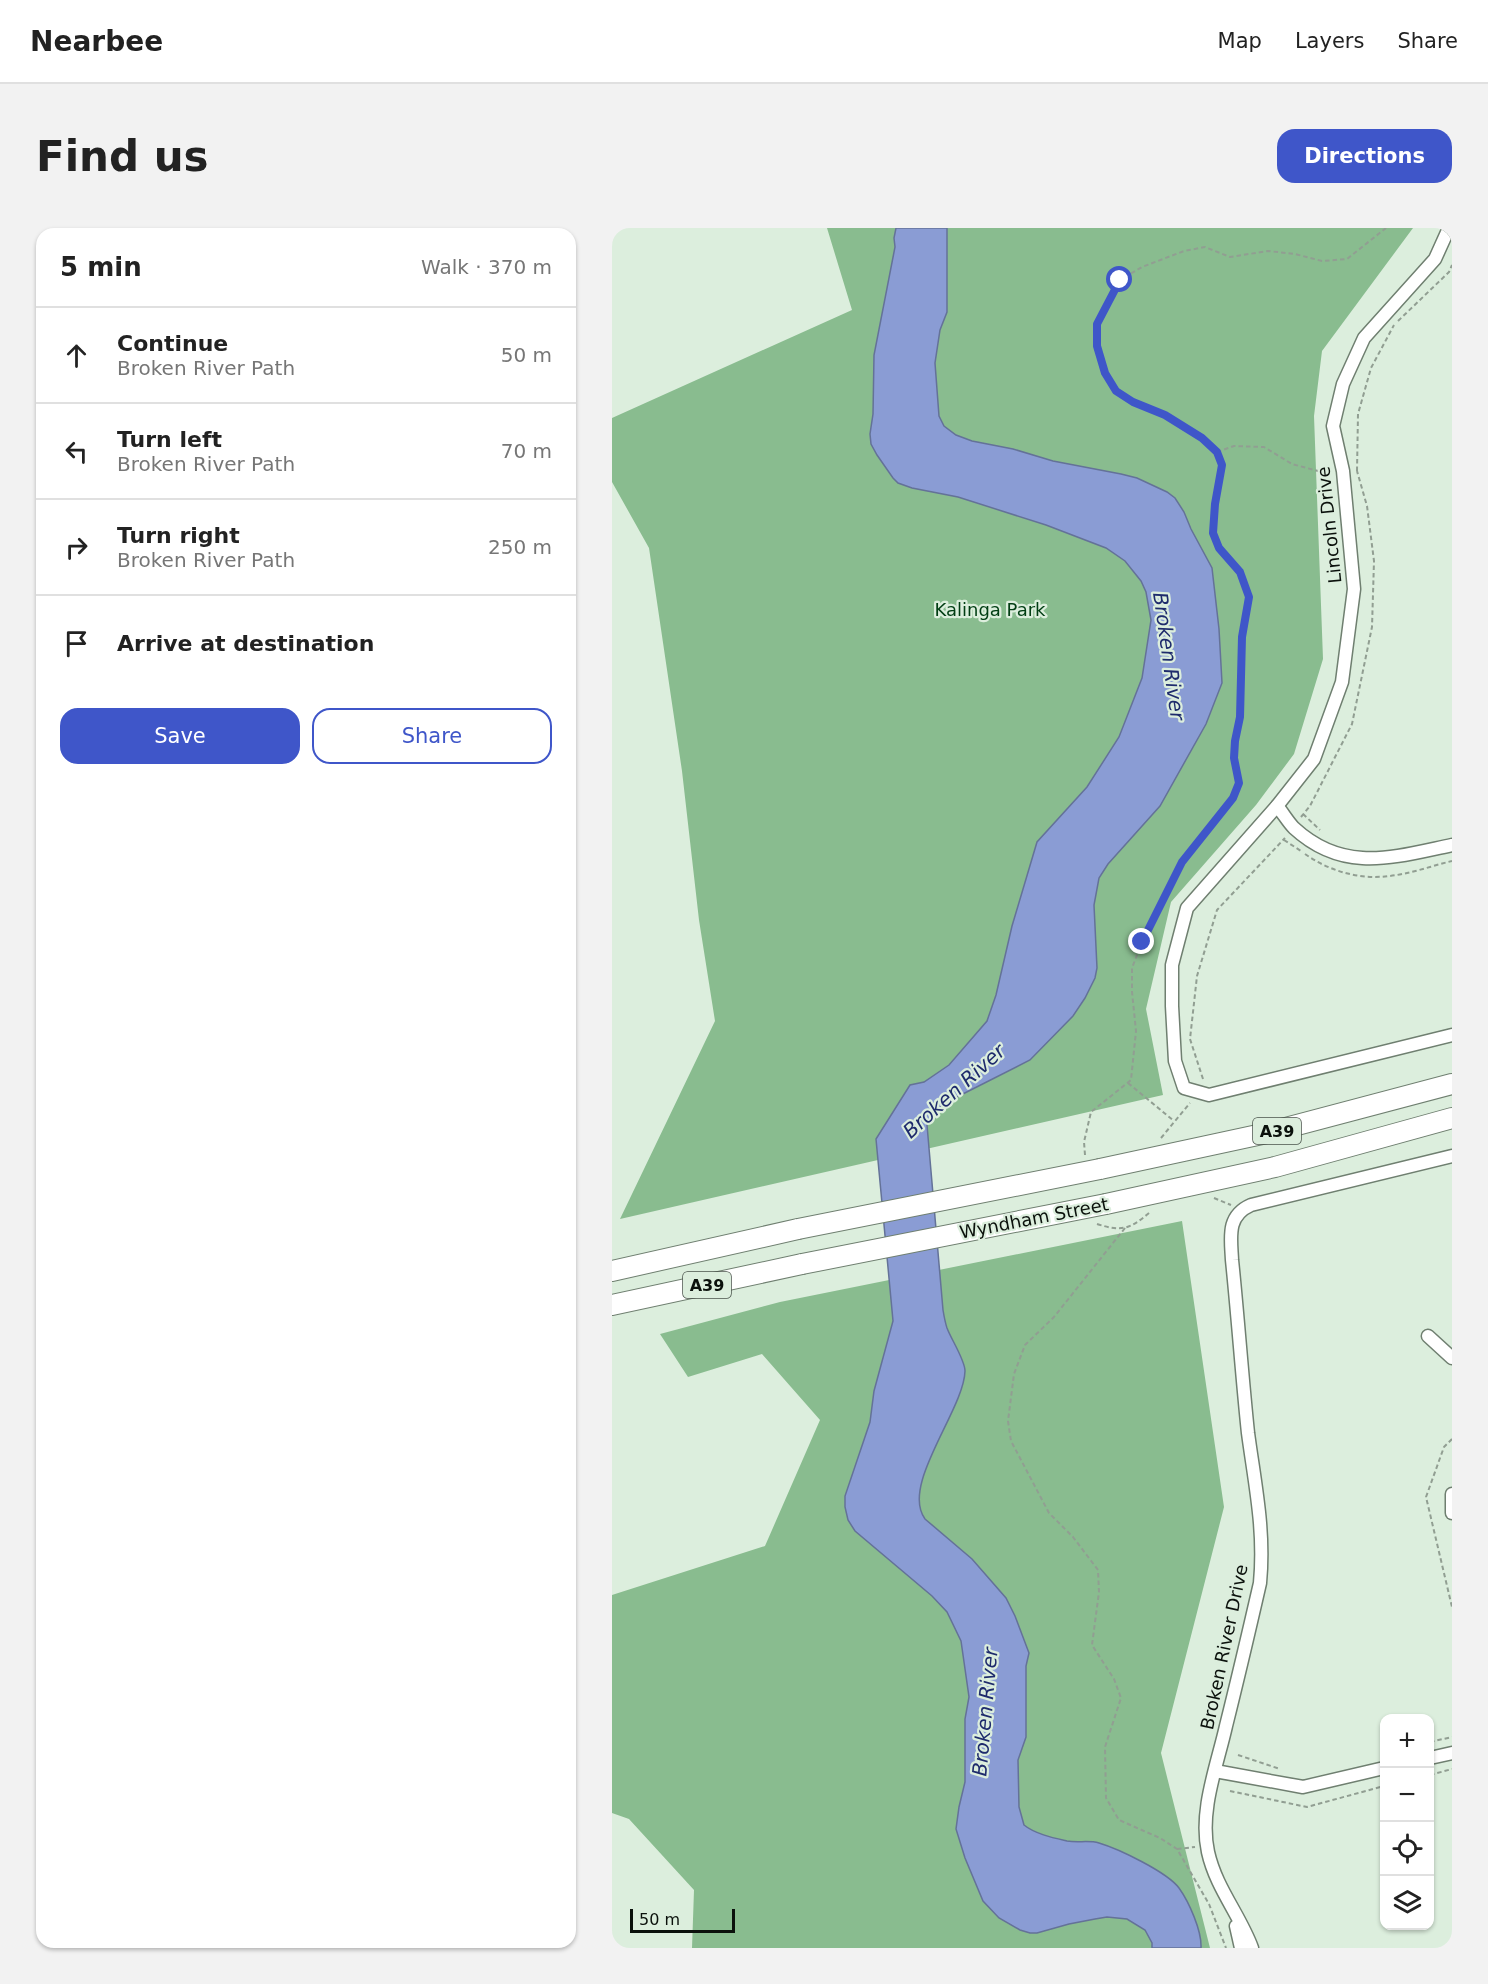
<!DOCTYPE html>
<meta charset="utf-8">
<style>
:root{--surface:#fff;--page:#f2f2f2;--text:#222;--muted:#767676;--line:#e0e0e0;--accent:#3f56c9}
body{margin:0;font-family:"DejaVu Sans",sans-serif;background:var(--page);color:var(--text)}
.controls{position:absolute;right:18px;bottom:18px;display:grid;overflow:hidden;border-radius:12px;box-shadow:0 2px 4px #0004}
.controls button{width:54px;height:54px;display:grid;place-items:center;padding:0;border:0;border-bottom:2px solid var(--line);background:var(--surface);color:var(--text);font:30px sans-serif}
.scale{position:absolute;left:18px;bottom:15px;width:105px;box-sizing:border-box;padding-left:6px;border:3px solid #0b110c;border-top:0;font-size:16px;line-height:21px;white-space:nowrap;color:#0b110c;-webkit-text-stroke:4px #dceedd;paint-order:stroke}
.stop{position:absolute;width:18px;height:18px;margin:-14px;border:4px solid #3f56c9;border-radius:50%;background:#fff}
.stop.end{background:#3f56c9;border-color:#fff;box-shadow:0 2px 6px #0008}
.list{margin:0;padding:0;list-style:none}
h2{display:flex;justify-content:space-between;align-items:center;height:78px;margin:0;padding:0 24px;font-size:26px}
h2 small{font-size:20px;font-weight:400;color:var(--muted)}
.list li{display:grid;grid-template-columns:39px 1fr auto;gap:18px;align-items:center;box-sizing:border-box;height:96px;padding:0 24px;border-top:2px solid var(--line)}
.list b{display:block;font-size:22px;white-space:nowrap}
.list p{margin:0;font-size:20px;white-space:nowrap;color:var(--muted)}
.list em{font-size:20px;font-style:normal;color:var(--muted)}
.actions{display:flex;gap:12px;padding:18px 24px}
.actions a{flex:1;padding:14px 0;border:2px solid var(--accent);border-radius:18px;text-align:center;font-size:21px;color:var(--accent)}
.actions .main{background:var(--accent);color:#fff}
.icon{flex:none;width:33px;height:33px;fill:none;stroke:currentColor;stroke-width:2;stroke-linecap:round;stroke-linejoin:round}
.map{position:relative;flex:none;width:840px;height:1720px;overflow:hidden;border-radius:18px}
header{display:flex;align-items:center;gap:36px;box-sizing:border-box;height:84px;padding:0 30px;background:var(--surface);border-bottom:2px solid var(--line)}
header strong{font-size:28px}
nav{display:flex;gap:33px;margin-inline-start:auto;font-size:21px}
.intro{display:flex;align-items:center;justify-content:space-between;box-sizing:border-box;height:144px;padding:0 36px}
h1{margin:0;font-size:42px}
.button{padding:15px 27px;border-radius:18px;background:var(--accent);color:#fff;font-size:21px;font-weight:700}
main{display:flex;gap:36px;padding:0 36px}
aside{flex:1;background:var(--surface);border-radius:18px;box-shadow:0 2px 4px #0004}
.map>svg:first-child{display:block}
.forest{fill:#89bc8f}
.water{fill:#8a9cd4;stroke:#647298;stroke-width:1.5}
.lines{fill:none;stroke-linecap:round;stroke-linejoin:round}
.minor-casing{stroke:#6f7f70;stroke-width:15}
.trunk-casing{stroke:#6f7f70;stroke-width:22}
.path{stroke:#919e92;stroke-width:2;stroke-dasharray:4.5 3;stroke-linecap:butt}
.minor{stroke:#fff;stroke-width:12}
.trunk{stroke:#fff;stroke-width:20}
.trunk-bridge-casing{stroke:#6f7f70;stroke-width:22;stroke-linecap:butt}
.trunk-bridge{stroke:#fff;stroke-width:20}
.route{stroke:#3f56c9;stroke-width:8}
.labels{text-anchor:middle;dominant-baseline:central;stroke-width:4.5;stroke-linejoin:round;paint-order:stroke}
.shield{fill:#dceedd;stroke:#4a534b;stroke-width:1.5}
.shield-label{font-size:16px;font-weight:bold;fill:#0b110c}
.street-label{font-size:18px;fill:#0b110c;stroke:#dceedd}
.park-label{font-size:18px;fill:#013e13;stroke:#dceedd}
.water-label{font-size:20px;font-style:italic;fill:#1e2b6c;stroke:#dceedd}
</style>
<header>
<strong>Nearbee</strong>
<nav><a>Map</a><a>Layers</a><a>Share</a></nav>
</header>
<div class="intro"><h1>Find us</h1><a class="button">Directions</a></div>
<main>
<aside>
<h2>5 min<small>Walk · 370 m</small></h2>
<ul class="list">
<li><svg class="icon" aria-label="ahead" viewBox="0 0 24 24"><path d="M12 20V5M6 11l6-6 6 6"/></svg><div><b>Continue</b><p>Broken River Path</p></div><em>50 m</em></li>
<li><svg class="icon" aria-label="left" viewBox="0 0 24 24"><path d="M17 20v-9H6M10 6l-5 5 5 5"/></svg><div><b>Turn left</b><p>Broken River Path</p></div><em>70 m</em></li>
<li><svg class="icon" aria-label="right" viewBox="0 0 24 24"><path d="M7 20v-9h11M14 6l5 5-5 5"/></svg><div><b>Turn right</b><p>Broken River Path</p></div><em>250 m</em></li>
<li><svg class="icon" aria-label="arrive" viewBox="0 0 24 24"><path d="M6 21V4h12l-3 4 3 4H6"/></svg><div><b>Arrive at destination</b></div></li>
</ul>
<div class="actions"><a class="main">Save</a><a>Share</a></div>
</aside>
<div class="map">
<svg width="840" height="1720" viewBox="0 0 840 1720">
<rect width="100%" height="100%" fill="#dceedd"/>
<!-- forest -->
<g class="forest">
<polygon points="215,0 801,0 710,123 702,188 711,431 682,526 644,577 559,674 534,781 551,867 8,991 103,793 87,692 70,543 37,320 0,254 0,190 240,82"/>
<polygon points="570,993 612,1279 549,1525 598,1720 80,1720 82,1662 17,1591 0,1585 0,1367 153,1318 208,1192 150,1126 76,1149 48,1106 168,1074"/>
</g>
<!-- water -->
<path class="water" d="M284 0H335V84L328 102 323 135 327 188 332 198 344 207 360 213 401 221 441 233 509 246 525 250 555 264 563 270 572 284 579 301 600 340 607 401 610 455 594 496 548 578 496 636 487 650 482 677 485 740 483 750 473 770 461 788 418 832 335 874 323 883 315 897 331 1082C332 1088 333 1094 335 1100 339 1111 353 1132 353 1143 352 1182 288 1257 313 1291L360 1331 394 1370 403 1388 417 1425 414 1438V1509L406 1532 407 1579 412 1597C423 1606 442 1610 455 1613 466 1615 477 1612 487 1615 507 1621 555 1644 567 1660 577 1674 590 1703 589 1720H540V1715L533 1702 515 1691 495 1689 483 1691 457 1696 425 1705H418L408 1702 387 1690 371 1673 353 1630 344 1601 347 1579 353 1554V1491L357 1469 349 1413 335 1384 320 1368 243 1303 236 1292 233 1279V1268L258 1194 262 1163 281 1093 264 911 298 857 312 854 337 837 375 793 384 767 400 698 425 614 475 559 507 509 530 450 539 392 534 364 529 353 513 333 494 320 434 297 346 269 300 260 286 255 281 250 265 227 259 216 258 206 261 186 262 127 283 19 282 10Z"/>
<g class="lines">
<defs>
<g id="minor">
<polyline points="837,0 823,31 752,110 731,156 721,198 731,243 742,361 730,454 702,531 665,578 575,680 560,737 560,778 563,833 572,860 597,867 840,807"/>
<path d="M665 578C671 585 676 594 682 600 732 646 782 629 840 617"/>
<polyline points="816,1108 840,1130"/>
<polyline points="840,1266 840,1285"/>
<polyline points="818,1530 840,1525"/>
<polyline points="603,1543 691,1559 772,1540"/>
<polyline points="624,1698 629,1720"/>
<path d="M640 1720C628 1687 604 1660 596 1624 587 1583 605 1538 614 1498 626 1450 637 1403 648 1355 653 1302 643 1257 636 1205 630 1148 626 1090 620 1032 619 1010 614 988 639 977L840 928"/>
</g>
<g id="trunk">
<polyline points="488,941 655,905 840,856"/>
<polyline points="494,976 663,939 840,890"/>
<polyline points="0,1043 186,1001"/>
<polyline points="0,1077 190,1036"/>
</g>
</defs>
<!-- minor casing -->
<use href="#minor" class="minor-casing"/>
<!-- trunk casing -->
<use href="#trunk" class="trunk-casing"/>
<!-- path -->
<g class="path">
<polyline points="786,93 837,44 840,37"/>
<polyline points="605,224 622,218 652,219 680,236 706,243 718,243"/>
<polyline points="745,243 746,186 759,140 782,97"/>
<polyline points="691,586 708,602"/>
<polyline points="689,589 698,578 740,496 760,399 762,333 755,278 745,243"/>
<polyline points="672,612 689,623"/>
<path d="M693 626C717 643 748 652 777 648 798 646 819 638 840 633"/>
<polyline points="591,851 578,811 585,748 605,682 673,610"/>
<polyline points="516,855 562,893"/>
<polyline points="549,910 578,875"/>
<polyline points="473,927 472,914 479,884 519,852 524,803 520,764 520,740 530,714 570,635 621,570 627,555 622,530 623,513 628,489 630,409 637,369 628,344 607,320 601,305 603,276 610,237 605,224 590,210 553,187 521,174 505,163 493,145 485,118 485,96 508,52 530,39 572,23 593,19 618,29 656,23 683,26 710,33 735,31 774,0"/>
<polyline points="602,970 619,977"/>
<path d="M485 996C510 1004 518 1001 537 985"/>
<polyline points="513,1000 442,1089 413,1117 402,1146 396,1193 399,1213 437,1285 461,1309 486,1342 487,1364 480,1417 502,1451 509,1470 493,1519 494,1570 507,1592 548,1610 565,1621 597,1676 614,1720"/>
<polyline points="840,1211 832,1219 814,1269 840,1379"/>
<polyline points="818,1514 840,1509"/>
<polyline points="626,1527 668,1541"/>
<polyline points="818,1547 840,1541"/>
<polyline points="618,1563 695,1579 772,1558"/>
<polyline points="565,1621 583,1619"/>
</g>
<!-- minor -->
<use href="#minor" class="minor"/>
<!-- trunk -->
<use href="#trunk" class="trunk"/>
<defs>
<g id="trunk-bridge">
<polyline points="186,1001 488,941"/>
<polyline points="190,1036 494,976"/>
</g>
</defs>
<!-- trunk-bridge casing -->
<use href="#trunk-bridge" class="trunk-bridge-casing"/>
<!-- trunk-bridge -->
<use href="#trunk-bridge" class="trunk-bridge"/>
</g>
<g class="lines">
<!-- route -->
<polyline class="route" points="508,52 485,96 485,118 493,145 504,163 521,174 553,187 590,210 605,224 610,237 603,276 601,305 607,320 628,344 637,369 630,409 628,489 623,513 622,530 627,555 621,570 570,634 530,714"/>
</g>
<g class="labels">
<!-- shield labels -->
<g class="shield">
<rect x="641" y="890" width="48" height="26" rx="4.5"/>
<rect x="71" y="1044" width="48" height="26" rx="4.5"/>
</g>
<g class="shield-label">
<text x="665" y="903">A39</text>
<text x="95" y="1057">A39</text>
</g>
<!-- street labels -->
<g class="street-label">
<text transform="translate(717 297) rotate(-96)">Lincoln Drive</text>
<text transform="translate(422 990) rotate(-11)">Wyndham Street</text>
<text transform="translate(612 1419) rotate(-78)">Broken River Drive</text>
</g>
<!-- park labels -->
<g class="park-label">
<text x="378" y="381">Kalinga Park</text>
</g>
<!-- water labels -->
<g class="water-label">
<text transform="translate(557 428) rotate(82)">Broken River</text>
<text transform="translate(342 863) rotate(-42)">Broken River</text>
<text transform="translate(373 1484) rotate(-85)">Broken River</text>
</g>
</g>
</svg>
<div class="controls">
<button>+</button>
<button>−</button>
<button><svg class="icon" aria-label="locate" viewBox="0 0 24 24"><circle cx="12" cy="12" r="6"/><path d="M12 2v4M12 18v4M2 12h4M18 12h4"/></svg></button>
<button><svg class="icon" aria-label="layers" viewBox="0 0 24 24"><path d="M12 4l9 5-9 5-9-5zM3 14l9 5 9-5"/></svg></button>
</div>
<div class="scale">50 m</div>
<div class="stop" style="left:508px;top:52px"></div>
<div class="stop end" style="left:530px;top:714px"></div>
</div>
</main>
